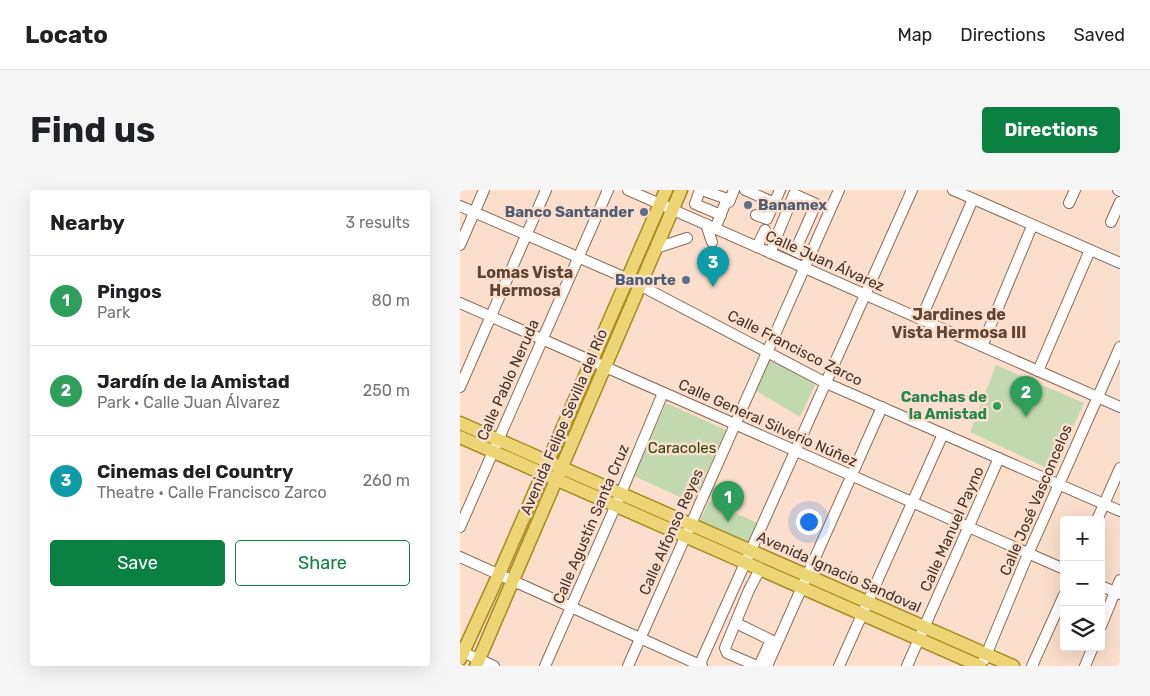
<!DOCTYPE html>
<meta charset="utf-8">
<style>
:root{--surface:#fff;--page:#f6f6f6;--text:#202124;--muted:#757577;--line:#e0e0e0;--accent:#0b8043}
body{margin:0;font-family:Rubik,sans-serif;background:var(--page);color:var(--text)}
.controls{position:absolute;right:15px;bottom:15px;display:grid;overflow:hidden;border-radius:5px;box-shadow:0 5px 20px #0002}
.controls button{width:45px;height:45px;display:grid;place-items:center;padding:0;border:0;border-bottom:1px solid var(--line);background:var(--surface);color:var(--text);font:25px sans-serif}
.you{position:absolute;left:348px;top:331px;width:18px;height:18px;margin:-12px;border:4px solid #fff;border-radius:50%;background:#1a73e8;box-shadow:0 0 0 8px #1a73e833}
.badge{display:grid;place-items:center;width:32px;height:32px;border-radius:50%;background:var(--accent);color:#fff;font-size:16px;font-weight:700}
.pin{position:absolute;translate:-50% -41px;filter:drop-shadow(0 1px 2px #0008)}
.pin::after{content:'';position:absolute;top:26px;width:18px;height:15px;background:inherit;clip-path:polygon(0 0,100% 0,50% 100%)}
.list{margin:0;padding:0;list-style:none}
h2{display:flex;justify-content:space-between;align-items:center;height:65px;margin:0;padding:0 20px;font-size:21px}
h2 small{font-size:16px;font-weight:400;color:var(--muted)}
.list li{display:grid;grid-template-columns:32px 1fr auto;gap:15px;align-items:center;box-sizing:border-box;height:90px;padding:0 20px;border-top:1px solid var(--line)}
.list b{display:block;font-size:19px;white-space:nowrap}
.list p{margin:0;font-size:16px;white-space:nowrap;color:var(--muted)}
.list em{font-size:16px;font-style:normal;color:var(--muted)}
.actions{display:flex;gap:10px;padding:15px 20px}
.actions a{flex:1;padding:11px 0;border:1px solid var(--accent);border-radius:5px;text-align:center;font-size:18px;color:var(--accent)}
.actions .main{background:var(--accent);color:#fff}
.icon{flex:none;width:28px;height:28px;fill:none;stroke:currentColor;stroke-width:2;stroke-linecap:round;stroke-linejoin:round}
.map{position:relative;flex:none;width:660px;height:476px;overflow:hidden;border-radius:5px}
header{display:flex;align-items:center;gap:30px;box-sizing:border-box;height:70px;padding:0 25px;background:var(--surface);border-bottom:1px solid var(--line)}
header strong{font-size:24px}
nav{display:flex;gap:28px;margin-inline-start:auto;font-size:18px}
.intro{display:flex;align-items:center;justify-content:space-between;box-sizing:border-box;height:120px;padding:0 30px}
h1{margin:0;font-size:35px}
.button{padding:12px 22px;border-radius:5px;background:var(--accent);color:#fff;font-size:18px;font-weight:700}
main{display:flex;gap:30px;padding:0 30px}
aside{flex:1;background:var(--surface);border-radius:5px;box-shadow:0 5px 20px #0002}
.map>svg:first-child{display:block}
.green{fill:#c2d9b0}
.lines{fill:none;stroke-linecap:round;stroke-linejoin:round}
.minor-casing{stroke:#8a6b57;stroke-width:12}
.major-casing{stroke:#a98a1f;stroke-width:15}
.minor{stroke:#fff;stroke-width:10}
.major{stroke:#edd475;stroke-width:12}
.service-dot{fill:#5c6f8a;stroke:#fbdecc;stroke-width:2}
.leisure-dot{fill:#2e9e5b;stroke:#fbdecc;stroke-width:2}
.labels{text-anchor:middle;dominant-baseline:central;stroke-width:5;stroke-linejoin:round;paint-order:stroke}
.service-label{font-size:15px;font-weight:bold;fill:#4e5e75;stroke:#fbdecc;text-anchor:end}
.street-label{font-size:15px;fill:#42342b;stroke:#fbdecc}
.leisure-label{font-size:15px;font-weight:bold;fill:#27864d;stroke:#fbdecc;text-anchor:end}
.park-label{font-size:15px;fill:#2a4708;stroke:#fbdecc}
.neighbourhood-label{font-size:16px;font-weight:bold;fill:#614532;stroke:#fbdecc}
</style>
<header>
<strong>Locato</strong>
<nav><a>Map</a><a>Directions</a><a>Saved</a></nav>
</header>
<div class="intro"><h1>Find us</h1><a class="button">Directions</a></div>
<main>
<aside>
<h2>Nearby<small>3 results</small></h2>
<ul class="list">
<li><span class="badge" style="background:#2e9e5b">1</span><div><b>Pingos</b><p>Park</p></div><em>80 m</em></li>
<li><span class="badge" style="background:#2e9e5b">2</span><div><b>Jardín de la Amistad</b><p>Park · Calle Juan Álvarez</p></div><em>250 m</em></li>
<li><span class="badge" style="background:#0f9aa8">3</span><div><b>Cinemas del Country</b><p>Theatre · Calle Francisco Zarco</p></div><em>260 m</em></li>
</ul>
<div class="actions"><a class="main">Save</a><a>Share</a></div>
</aside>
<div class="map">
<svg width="660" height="476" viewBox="0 0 660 476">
<rect width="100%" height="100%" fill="#fbdecc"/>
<!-- green -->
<g class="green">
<polygon points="310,171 357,191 340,227 293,199 306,172"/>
<polygon points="536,175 624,213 593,281 510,242"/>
<polygon points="206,213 266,240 233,313 174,286"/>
<polygon points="249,311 297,333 287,354 240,331"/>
</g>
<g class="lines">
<defs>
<g id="minor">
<polyline points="168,0 660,217"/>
<polyline points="240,0 235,14 261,25"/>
<polyline points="242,0 270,10"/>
<polyline points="285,0 315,13"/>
<polyline points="493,0 660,73"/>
<polyline points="658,0 660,1"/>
<polyline points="609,13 615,0"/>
<polyline points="0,16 166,88 366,193 660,321"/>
<polyline points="296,25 307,29 320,0"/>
<polyline points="651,32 660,12"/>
<polyline points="246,34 252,52"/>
<polyline points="255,39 265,14 269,12 274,0"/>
<polyline points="314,51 341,64"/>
<polyline points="0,55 24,0"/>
<polyline points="297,57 305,40"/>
<polyline points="196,58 227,48"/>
<polyline points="310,63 334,4 356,14 335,61"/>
<polyline points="0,113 604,379"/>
<polyline points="461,129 513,9"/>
<polyline points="522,156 572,36"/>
<polyline points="578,181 630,60"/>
<polyline points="0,197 86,0"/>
<polyline points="637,330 660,278"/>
<polyline points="0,337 148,0"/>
<polyline points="0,367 242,476"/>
<polyline points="641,396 660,404"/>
<polyline points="276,433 311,450 299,476"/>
<polyline points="641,436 660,390"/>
<polyline points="0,461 34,476"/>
<polyline points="524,470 568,364 660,157"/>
<polyline points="85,476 156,315 203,203"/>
<polyline points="168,476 379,0"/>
<polyline points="239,476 452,0"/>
<polyline points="297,476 267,463 265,458 289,400 300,379"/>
<polyline points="307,476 422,217"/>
<polyline points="379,476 483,244"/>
<polyline points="447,476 539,268"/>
<polyline points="572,476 604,405"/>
<polyline points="625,476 633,457"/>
</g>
<g id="major">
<polyline points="0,233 553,476"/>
<polyline points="0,247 520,476"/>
<polyline points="0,469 39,384 206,0"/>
<polyline points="16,476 221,0"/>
</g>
</defs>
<!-- minor casing -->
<use href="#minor" class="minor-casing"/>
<!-- major casing -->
<use href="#major" class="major-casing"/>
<!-- minor -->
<use href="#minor" class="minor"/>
<!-- major -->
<use href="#major" class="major"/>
</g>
<!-- markers -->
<g class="service-dot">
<circle cx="288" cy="15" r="5"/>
<circle cx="184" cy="22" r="5"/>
<circle cx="226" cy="90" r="5"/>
</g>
<circle class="leisure-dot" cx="537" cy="216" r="5"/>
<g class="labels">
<!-- service labels -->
<g class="service-label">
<text x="298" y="15" text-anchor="start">Banamex</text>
<text x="174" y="22">Banco Santander</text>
<text x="216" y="90">Banorte</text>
</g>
<!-- street labels -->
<g class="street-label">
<text transform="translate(365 71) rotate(24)">Calle Juan Álvarez</text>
<text transform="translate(335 158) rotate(27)">Calle Francisco Zarco</text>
<text transform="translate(48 190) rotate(-66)">Calle Pablo Neruda</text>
<text transform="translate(104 232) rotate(-67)">Avenida Felipe Sevilla del Río</text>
<text transform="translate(308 233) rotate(24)">Calle General Silverio Núñez</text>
<text transform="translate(576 310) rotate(-67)">Calle José Vasconcelos</text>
<text transform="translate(131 334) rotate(-67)">Calle Agustín Santa Cruz</text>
<text transform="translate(492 339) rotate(-66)">Calle Manuel Payno</text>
<text transform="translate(211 342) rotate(-66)">Calle Alfonso Reyes</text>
<text transform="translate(379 382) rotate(24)">Avenida Ignacio Sandoval</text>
</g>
<!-- leisure labels -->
<g class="leisure-label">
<text x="527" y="207">Canchas de<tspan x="527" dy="17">la Amistad</tspan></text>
</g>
<!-- park labels -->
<g class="park-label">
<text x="222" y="258">Caracoles</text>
</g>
<!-- neighbourhood labels -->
<g class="neighbourhood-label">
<text x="65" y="82">Lomas Vista<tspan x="65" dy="18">Hermosa</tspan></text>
<text x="499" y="124">Jardines de<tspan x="499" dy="18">Vista Hermosa III</tspan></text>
</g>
</g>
</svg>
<div class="controls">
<button>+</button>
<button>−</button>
<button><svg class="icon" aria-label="layers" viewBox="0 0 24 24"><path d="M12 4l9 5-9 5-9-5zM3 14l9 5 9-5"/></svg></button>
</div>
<div class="you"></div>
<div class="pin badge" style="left:268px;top:332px;background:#2e9e5b">1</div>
<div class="pin badge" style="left:566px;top:227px;background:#2e9e5b">2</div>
<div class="pin badge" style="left:253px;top:97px;background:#0f9aa8">3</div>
</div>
</main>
